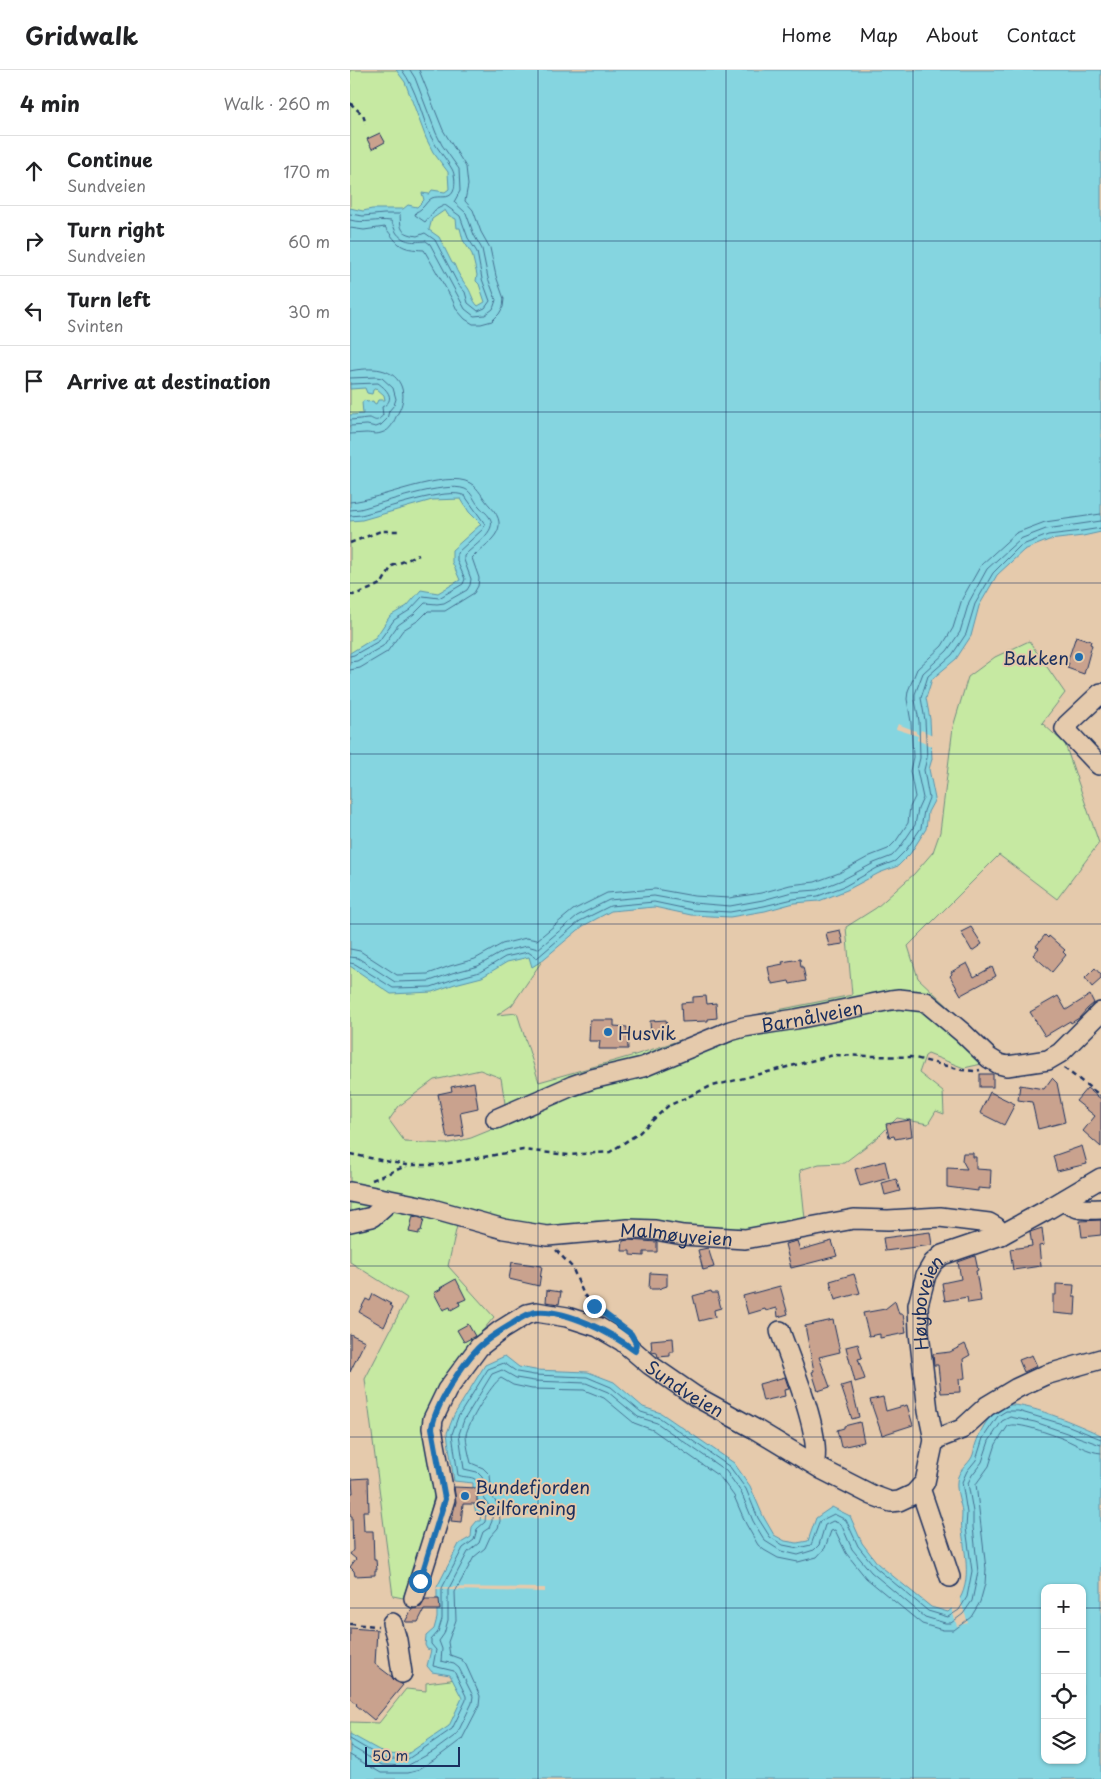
<!DOCTYPE html>
<meta charset="utf-8">
<style>
:root{--surface:#fff;--page:#f6f6f6;--text:#202124;--muted:#757577;--line:#e0e0e0}
body{margin:0;font-family:"Playpen Sans",sans-serif;background:var(--page);color:var(--text)}
.controls{position:absolute;right:15px;bottom:15px;display:grid;overflow:hidden;border-radius:10px;box-shadow:0 1px 4px #0004}
.controls button{width:45px;height:45px;display:grid;place-items:center;padding:0;border:0;border-bottom:1px solid var(--line);background:var(--surface);color:var(--text);font:25px sans-serif}
.scale{position:absolute;left:15px;bottom:12px;width:95px;box-sizing:border-box;padding-left:5px;border:2px solid #1b2f5e;border-top:0;font-size:14px;line-height:18px;white-space:nowrap;color:#1b2f5e;-webkit-text-stroke:4px #e5caac;paint-order:stroke}
.stop{position:absolute;width:15px;height:15px;margin:-11px;border:4px solid #1f6fb2;border-radius:50%;background:#fff}
.stop.end{background:#1f6fb2;border-color:#fff;box-shadow:0 1px 5px #0008}
.list{margin:0;padding:0;list-style:none}
h2{display:flex;justify-content:space-between;align-items:center;height:65px;margin:0;padding:0 20px;font-size:21px}
h2 small{font-size:16px;font-weight:400;color:var(--muted)}
.list li{display:grid;grid-template-columns:32px 1fr auto;gap:15px;align-items:center;box-sizing:border-box;height:70px;padding:0 20px;border-top:1px solid var(--line)}
.list b{display:block;font-size:19px;white-space:nowrap}
.list p{margin:0;font-size:16px;white-space:nowrap;color:var(--muted)}
.list em{font-size:16px;font-style:normal;color:var(--muted)}
.icon{flex:none;width:28px;height:28px;fill:none;stroke:currentColor;stroke-width:2;stroke-linecap:round;stroke-linejoin:round}
.map{position:relative;flex:none;width:751px;height:1709px;overflow:hidden}
header{display:flex;align-items:center;gap:30px;box-sizing:border-box;height:70px;padding:0 25px;background:var(--surface);border-bottom:1px solid var(--line)}
header strong{font-size:24px}
nav{display:flex;gap:28px;margin-inline-start:auto;font-size:18px}
main{display:flex}
aside{flex:1;background:var(--surface)}
.map>svg:first-child{display:block}
.green{fill:#c6e9a2;stroke:#708c80;fill-rule:evenodd}
.water{fill:#85d5e0;stroke:#5b93ac;fill-rule:evenodd}
.pier{fill:#e5caac}
.lines{fill:none;stroke-linecap:round;stroke-linejoin:round}
.shore{stroke:#457192;stroke-width:1}
.building{fill:#c9a28e;stroke:#1b2f5e}
.minor-casing{stroke:#1b2f5e;stroke-width:22}
.path{stroke:#1b2f5e;stroke-width:2.5;stroke-dasharray:5 4;stroke-linecap:butt}
.minor{stroke:#e5caac;stroke-width:19}
.route{stroke:#1f6fb2;stroke-width:6}
.grid{fill:none;stroke:#1b2f5e;stroke-width:1;stroke-opacity:0.55}
.poi-dot{fill:#1f6fb2;stroke:#e5caac;stroke-width:2}
.labels{text-anchor:middle;dominant-baseline:central;stroke-width:4;stroke-linejoin:round;paint-order:stroke}
.poi-label{font-size:18px;fill:#1b2f5e;stroke:#e5caac;text-anchor:start}
.street-label{font-size:18px;fill:#1b2f5e;stroke:#e5caac}
</style>
<header>
<strong>Gridwalk</strong>
<nav><a>Home</a><a>Map</a><a>About</a><a>Contact</a></nav>
</header>
<main>
<aside>
<h2>4 min<small>Walk · 260 m</small></h2>
<ul class="list">
<li><svg class="icon" aria-label="ahead" viewBox="0 0 24 24"><path d="M12 20V5M6 11l6-6 6 6"/></svg><div><b>Continue</b><p>Sundveien</p></div><em>170 m</em></li>
<li><svg class="icon" aria-label="right" viewBox="0 0 24 24"><path d="M7 20v-9h11M14 6l5 5-5 5"/></svg><div><b>Turn right</b><p>Sundveien</p></div><em>60 m</em></li>
<li><svg class="icon" aria-label="left" viewBox="0 0 24 24"><path d="M17 20v-9H6M10 6l-5 5 5 5"/></svg><div><b>Turn left</b><p>Svinten</p></div><em>30 m</em></li>
<li><svg class="icon" aria-label="arrive" viewBox="0 0 24 24"><path d="M6 21V4h12l-3 4 3 4H6"/></svg><div><b>Arrive at destination</b></div></li>
</ul>
</aside>
<div class="map">
<svg width="751" height="1709" viewBox="0 0 751 1709">
<rect width="100%" height="100%" fill="#e5caac"/>
<filter id="ink" filterUnits="userSpaceOnUse"><feTurbulence type="fractalNoise" baseFrequency=".02" numOctaves="2"/><feDisplacementMap in="SourceGraphic" scale="10" xChannelSelector="R" yChannelSelector="G"/><feConvolveMatrix kernelMatrix="1 2 1 2 8 2 1 2 1" color-interpolation-filters="sRGB"/></filter>
<g filter="url(#ink)">
<!-- green -->
<g class="green">
<path d="M0 0H152L192 891 162 935 147 945 167 943 189 1012 285 985 413 943 502 925 496 857 526 838 564 804 583 782 590 762 603 657 618 607 645 587 679 571 715 623 692 653 715 674 749 773 707 829 649 785 558 876 568 908 636 972V993L614 998 578 984 575 986 569 1003 593 1022 594 1044 586 1041 578 1054 547 1048 528 1067 494 1093 469 1094 450 1100 455 1149 410 1157 407 1161 390 1158 364 1161 246 1151 199 1159 110 1142 98 1196 144 1247 90 1312 79 1338 88 1411 72 1474 53 1528 43 1526 15 1309 57 1228 0 1192ZM130 1000 151 1008 157 1046 148 1057 121 1068 96 1074 55 1072 39 1050 49 1036 84 1010Z"/>
<polygon points="195,1579 200,1649 0,1709 0,1652 29,1653 56,1619 76,1621 76,1613 100,1610"/>
</g>
<!-- water -->
<g class="water">
<path d="M46 0H751V462L733 466 699 470 674 480 647 505 629 536 621 566 606 589 582 609 576 628 580 649 582 689 579 699 585 729 578 742 576 759 560 784 548 796 529 803 497 820 469 831 444 833 415 841 380 847 341 845 304 837 261 841 233 856 190 892 182 897 179 887 157 892 132 907 105 914 82 922 41 924 0 896V583L26 567 40 546 57 536 71 520 88 523 110 510 102 492V480L131 454 119 442 111 429 82 430 12 450 0 451V345L13 344 12 332 15 330 17 332 23 331 24 333 26 334 28 330H35L34 325 26 318 23 320 22 324 17 323 15 318 0 319V138L13 141 22 139H53L58 135 67 137 74 130 72 123 79 124 82 120 95 122 99 119 98 102 83 82 76 68 55 12ZM95 140 98 145 106 149 107 158H110L113 170 122 184 127 205 126 211 129 214 135 232 128 236C122 230 122 224 118 218 113 211 107 203 104 194L102 193 89 167 79 160 82 149Z"/>
<path d="M155 1286 169 1297 185 1300 238 1302 264 1312 293 1337 311 1343 384 1393 400 1416 413 1446 424 1465 435 1471 447 1473 458 1471 466 1448 482 1437 500 1446 512 1473 528 1494 581 1537 598 1542C624 1522 616 1490 612 1461 611 1455 612 1449 612 1442 611 1433 606 1422 607 1412 607 1401 618 1395 622 1387 624 1383 624 1379 625 1376 629 1362 640 1342 653 1336 671 1329 733 1357 751 1365V1709H0V1664L36 1684 56 1685 99 1656 112 1628 100 1605 82 1602 77 1596 81 1580 77 1579 75 1575 76 1566 84 1559 87 1548V1517L109 1474 121 1467 122 1457 127 1451H130L131 1443H126L123 1430V1413L104 1411 97 1363 104 1345 135 1295ZM695 1518H732V1690H695Z"/>
</g>
<!-- pier -->
<g class="pier">
<polygon points="548,654 566,661 566,663 569,665 571,660 583,665 583,677 567,670 568,666 546,659"/>
<polygon points="195,1444 195,1448 138,1450 131,1449 131,1446"/>
<polygon points="87,1517 195,1518 195,1522 100,1520 86,1519"/>
<polygon points="609,1526 618,1553 607,1556 601,1537"/>
</g>
<g class="lines">
<!-- shore -->
<g class="shore">
<path d="M0 144 13 146 34 144H50C51 158 49 163 67 166L75 163 85 170 108 214 115 222 118 233 128 241 135 238 140 231 132 209 127 182 118 168 110 146 95 135 85 140 75 152 65 145 66 142C74 139 76 131 82 128 89 125 99 130 103 122 106 116 105 104 102 99 96 88 87 79 81 67 71 45 67 20 52 0"/>
<path d="M0 150C14 154 27 149 41 151 43 154 44 158 46 162 53 173 65 172 76 171L80 174 115 239 124 246 135 245 143 239 146 230 138 208 132 179 124 165 116 143 104 132 110 121 109 99 92 75 86 63 65 8 60 0"/>
<path d="M0 158 14 160 35 157C49 176 50 179 74 180L102 229 107 240 115 249 123 254H131L142 251 149 244 153 237 154 229 146 206 140 178 131 162 123 140 115 131 118 115 116 97 93 60 69 0"/>
<path d="M0 301C8 299 23 298 31 300 53 305 58 326 48 343 43 352 42 360 31 363 25 365 21 363 16 363 11 363 5 364 0 364"/>
<polyline points="0,308 26,307 32,308 43,318 46,329 44,335 39,341 37,349 31,355 26,357 17,355 0,356"/>
<path d="M0 314 28 313C38 320 46 330 32 337L33 345C25 355 25 348 18 348 16 348 4 350 0 350"/>
<path d="M0 432C29 430 96 399 120 413 129 418 133 429 140 436 163 460 137 472 122 488L129 508 128 516 124 523 95 541H78L69 550 53 560 37 582 10 598 0 600"/>
<path d="M0 440 10 439C33 433 95 411 115 419 122 422 124 431 129 436 132 440 137 443 140 448 148 461 122 477 114 486V490L121 509 120 515 117 520 94 533 87 534 75 533 64 544 48 555 33 576 7 591 0 592"/>
<path d="M0 446 11 445C32 440 99 416 115 426L135 454 133 459 107 483V491L115 509 113 514 89 528 73 526 60 540 44 550 29 571 4 585 0 586"/>
<polyline points="0,879 10,881 47,905 78,904 100,896 125,889 152,874 176,868 187,870 223,840 257,823 305,819 344,826 379,828 411,823 440,815 465,812 489,803 520,786 538,779 546,771 558,753 560,737 565,727 560,701 563,687 561,652 557,629 558,621 567,599 592,576 603,558 612,529 631,495 666,463 695,452 751,444"/>
<polyline points="0,887 8,888 45,912 80,911 102,903 128,896 154,881 177,876 188,879 227,846 259,830 304,826 343,833 380,836 413,830 442,822 467,820 492,810 524,793 542,786 551,776 565,755 568,739 573,728 567,700 570,688 569,651 565,630 565,624 573,603 597,581 610,562 619,532 637,499 670,469 696,459 751,451"/>
<polyline points="0,893 5,894 43,918 81,917 104,909 130,902 155,887 178,882 187,888 230,851 260,836 304,832 342,840 380,842 414,836 443,829 468,826 495,816 527,798 545,791 556,780 571,758 574,741 579,728 574,700 577,688 575,650 571,628 578,606 602,585 616,564 625,534 643,503 670,476 698,465 732,461 751,458"/>
<path d="M128 1417C128 1404 117 1409 108 1405L102 1364 108 1347 138 1299 154 1293 167 1302 184 1305 237 1307 261 1317 291 1342 310 1348 380 1397 396 1419 408 1448 420 1467 433 1475 448 1478 461 1475 470 1451 484 1444 496 1450 508 1476 525 1497 578 1541 598 1547 609 1540 617 1527 622 1501 616 1458 617 1443 612 1412 617 1401 626 1390 633 1368 648 1346 656 1341H668L719 1356 751 1369"/>
<polyline points="0,1669 34,1689 58,1689 102,1659 116,1630 116,1626 104,1601 83,1596 86,1580 81,1574 81,1570 88,1562 92,1549 92,1518 113,1478 124,1470 127,1459 135,1452 136,1442 131,1437 128,1430"/>
<polyline points="0,1676 32,1695 57,1696 84,1681 107,1664 122,1633 123,1626 109,1598 104,1594 91,1591 92,1579 89,1571 94,1564 98,1550 98,1520 118,1482 129,1473 133,1462 139,1458 142,1451 142,1440 134,1428 134,1413 132,1407 127,1402 114,1399 109,1364 114,1350 142,1304 152,1300 166,1308 184,1311 236,1313 258,1322 288,1347 307,1353 376,1401 391,1422 403,1451 415,1471 431,1481 448,1485 464,1480 469,1475 475,1455 483,1451 491,1454 502,1479 521,1502 575,1547 595,1553 601,1553 613,1544 622,1531 628,1502 623,1457 623,1442 618,1413 622,1405 632,1392 639,1371 652,1351 660,1347 685,1352 751,1375"/>
<path d="M0 1685 31 1703H58L66 1701 88 1687 112 1669 129 1636 130 1626 116 1595 111 1589 100 1585 98 1572 106 1550 105 1522 124 1487 135 1478 140 1467 148 1458 150 1451 149 1437 142 1426 140 1405 133 1398 121 1393C119 1385 116 1373 116 1365 117 1355 142 1313 151 1308L163 1315 182 1319 234 1320 254 1328 284 1353 303 1360 370 1407 384 1426 396 1454 408 1475 414 1480 428 1488 448 1492 467 1487 475 1478 481 1461 485 1460 496 1483 516 1508 572 1554 593 1560H604L621 1547 630 1532 635 1514 636 1499 626 1414 639 1396 646 1374 658 1356C667 1351 703 1365 714 1369 726 1374 738 1382 751 1383"/>
</g>
</g>
<!-- building -->
<g class="building">
<polygon points="30,63 35,72 22,79 17,69"/>
<polygon points="726,566 741,571 740,574 742,575 734,604 717,598 719,593 717,593"/>
<polygon points="621,857 632,874 622,881 611,862"/>
<polygon points="490,860 493,874 479,876 476,863"/>
<polygon points="695,865 698,868 699,866 715,880 713,882 716,885 702,902 683,885 689,878 686,876"/>
<polygon points="450,889 451,897 453,897 456,911 440,914 439,911 423,914 423,912 421,912 418,897 433,894 432,892"/>
<polygon points="617,893 624,907 642,897 646,906 611,925 600,906 602,904 601,902"/>
<polygon points="745,898 751,905 751,909 742,917 735,908"/>
<polygon points="740,925 744,933 737,939 729,948 721,953 720,951 695,966 680,942 708,926 716,940"/>
<polygon points="356,926 357,934 366,933 367,948 358,949 358,951 332,952 331,933 343,932 343,927"/>
<polygon points="240,950 264,950 264,956 277,957 278,979 249,979 250,971 239,971"/>
<polygon points="316,950 318,963 301,965 300,951"/>
<rect x="630" y="1004" width="13" height="13"/>
<polygon points="702,1008 707,1013 715,1052 688,1059 682,1032 668,1030 670,1015 694,1019"/>
<polygon points="124,1012 128,1038 110,1042 114,1066 97,1068 88,1024 102,1021 101,1017"/>
<polygon points="737,1018 751,1029 751,1077 733,1061 745,1046 726,1031"/>
<polygon points="640,1022 665,1034 654,1055 630,1043"/>
<polygon points="560,1050 562,1066 545,1069 544,1066 539,1067 536,1054"/>
<polygon points="732,1076 737,1094 707,1101 703,1086"/>
<polygon points="613,1083 623,1083 623,1087 626,1087 626,1099 641,1100 640,1119 628,1118 628,1121 597,1117 597,1098 617,1099 612,1090"/>
<polygon points="535,1091 539,1108 510,1116 505,1099"/>
<polygon points="546,1109 550,1121 535,1125 532,1113"/>
<polygon points="63,1146 74,1149 71,1161 69,1161 69,1164 59,1162"/>
<polygon points="751,1150 751,1165 732,1167 730,1151"/>
<polygon points="692,1158 694,1175 689,1176 691,1196 663,1200 660,1179 682,1176 680,1162"/>
<polygon points="580,1162 582,1175 535,1181 533,1168"/>
<polygon points="278,1170 307,1172 307,1182 294,1182 294,1186 280,1185 280,1181 272,1181 273,1171"/>
<polygon points="447,1171 450,1180 482,1171 487,1186 441,1198 435,1174"/>
<polygon points="358,1178 364,1197 353,1200 348,1180"/>
<polygon points="625,1186 628,1200 626,1201 631,1231 618,1233 617,1227 595,1231 592,1213 611,1209 608,1192"/>
<polygon points="162,1192 192,1196 189,1216 159,1209"/>
<polygon points="300,1203 317,1204 317,1216 308,1219 299,1219"/>
<polygon points="504,1204 510,1223 485,1230 480,1211"/>
<polygon points="106,1209 116,1229 109,1232 110,1235 101,1240 100,1237 93,1240 84,1223 91,1219 90,1218"/>
<polygon points="706,1214 724,1215 723,1226 726,1226 725,1245 703,1243 703,1225 706,1225"/>
<polygon points="430,1216 438,1244 428,1247 427,1238 416,1241 415,1239 398,1244 393,1226"/>
<polygon points="197,1220 211,1222 209,1234 196,1232"/>
<polygon points="361,1221 362,1223 367,1223 371,1238 364,1240 365,1247 349,1251 343,1226"/>
<polygon points="23,1224 41,1234 40,1235 43,1237 34,1257 9,1242 16,1229 20,1231"/>
<polygon points="545,1231 549,1244 553,1244 556,1263 530,1268 530,1264 519,1266 513,1243 535,1239"/>
<polygon points="483,1250 490,1282 469,1287 480,1317 468,1321 462,1302 464,1301 455,1256"/>
<polygon points="118,1254 125,1266 114,1272 107,1260"/>
<polygon points="0,1264 15,1271 0,1302"/>
<polygon points="323,1268 324,1282 320,1282 320,1286 308,1287 307,1283 302,1282 301,1270"/>
<polygon points="508,1274 512,1288 508,1289 515,1309 505,1312 496,1277"/>
<polygon points="615,1274 620,1285 613,1289 615,1308 609,1309 610,1322 591,1323 588,1295 584,1295 583,1284 600,1282"/>
<polygon points="682,1285 687,1296 674,1302 669,1290"/>
<polygon points="435,1307 439,1319 434,1320 435,1326 413,1331 409,1314"/>
<polygon points="501,1313 509,1347 502,1349 491,1316"/>
<polygon points="533,1327 536,1341 557,1335 563,1355 532,1365 520,1330"/>
<polygon points="510,1352 514,1372 491,1377 487,1360 494,1358 494,1356"/>
<polygon points="18,1408 19,1441 13,1441 14,1461 23,1461 24,1490 26,1490 27,1500 25,1500 25,1505 5,1506 4,1501 0,1497 6,1489 0,1484 3,1480 2,1446 0,1446 0,1423 3,1423 2,1409"/>
<polygon points="104,1417 127,1418 127,1434 113,1434 111,1452 101,1451 106,1432"/>
<polygon points="75,1529 89,1529 90,1540 74,1540 68,1552 55,1552 62,1539 71,1537"/>
<polygon points="0,1558 27,1560 25,1594 42,1607 44,1610 53,1615 24,1650 6,1635 7,1634 0,1628"/>
</g>
<g class="lines">
<defs>
<g id="minor">
<polyline points="749,695 715,659 717,655 751,623"/>
<path id="s1" d="M146 1049 222 1016 242 1009 293 997 380 961 394 957 446 949 541 930 549 929 576 932 613 963 639 988 649 994 657 996 698 990 710 983 751 942"/>
<path id="s2" d="M0 1122 75 1137 154 1159 197 1166 278 1159 305 1160 333 1165 395 1169 504 1149 538 1150 590 1147 639 1153 646 1157 651 1165"/>
<path d="M713 1131C728 1140 735 1140 751 1139"/>
<polyline points="0,1152 22,1147 40,1131"/>
<path d="M430 1261C440 1290 473 1367 464 1394"/>
<path id="s3" d="M584 1370 578 1341 569 1263 568 1235 576 1205 583 1193 592 1185 651 1165 695 1141 751 1108"/>
<polyline points="570,1418 600,1507"/>
<path id="s4" d="M64 1528 95 1429 82 1358 83 1349 97 1320 129 1277 151 1260 177 1244 186 1242 217 1247 248 1257 272 1271 300 1295 345 1326 405 1359 473 1400 522 1425 541 1432 549 1431 564 1424 575 1412 584 1370 612 1359 637 1336 667 1318 695 1305 751 1289"/>
<polyline points="42,1553 47,1570 52,1603"/>
</g>
</defs>
<!-- minor casing -->
<use href="#minor" class="minor-casing"/>
<!-- path -->
<g class="path">
<polyline points="0,33 13,45 16,54"/>
<polyline points="0,473 31,461 50,461"/>
<polyline points="0,524 3,525 20,519 32,513 42,496 69,485"/>
<polyline points="714,998 751,1026"/>
<polyline points="0,1084 56,1095 88,1095 173,1080 219,1085 260,1082 289,1063 318,1036 359,1017 484,985 561,987 612,1000 625,1001 630,1000"/>
<polyline points="22,1110 56,1096"/>
<polyline points="206,1180 222,1197 234,1225 253,1242"/>
<polyline points="0,1554 28,1556"/>
</g>
<!-- minor -->
<use href="#minor" class="minor"/>
</g>
</g>
<g class="lines" filter="url(#ink)">
<!-- route -->
<path class="route" d="M70 1511 95 1429 82 1358C85 1335 112 1295 128 1278 137 1269 150 1261 162 1254 169 1249 177 1243 186 1242 216 1239 262 1263 285 1281L286 1273 281 1264 244 1236"/>
</g>
<!-- grid -->
<path class="grid" d="M188 0V1709M376 0V1709M563 0V1709M0 171H751M0 342H751M0 513H751M0 684H751M0 854H751M0 1025H751M0 1196H751M0 1367H751M0 1538H695M732 1538H751"/>
<!-- markers -->
<g class="poi-dot">
<circle cx="729" cy="587" r="5"/>
<circle cx="258" cy="962" r="5"/>
<circle cx="115" cy="1426" r="5"/>
</g>
<g class="labels">
<!-- poi labels -->
<g class="poi-label">
<text x="719" y="587" text-anchor="end">Bakken</text>
<text x="268" y="962">Husvik</text>
<text x="125" y="1416">Bundefjorden<tspan x="125" dy="21">Seilforening</tspan></text>
</g>
<!-- street labels -->
<g class="street-label">
<text stroke="none"><textPath href="#s1" startOffset="334">Barnålveien</textPath></text>
<text stroke="none"><textPath href="#s2" startOffset="332">Malmøyveien</textPath></text>
<text stroke="none"><textPath href="#s3" startOffset="140">Høyboveien</textPath></text>
<text stroke="none"><textPath href="#s4" startOffset="509">Sundveien</textPath></text>
</g>
</g>
</svg>
<div class="controls">
<button>+</button>
<button>−</button>
<button><svg class="icon" aria-label="locate" viewBox="0 0 24 24"><circle cx="12" cy="12" r="6"/><path d="M12 2v4M12 18v4M2 12h4M18 12h4"/></svg></button>
<button><svg class="icon" aria-label="layers" viewBox="0 0 24 24"><path d="M12 4l9 5-9 5-9-5zM3 14l9 5 9-5"/></svg></button>
</div>
<div class="scale">50 m</div>
<div class="stop" style="left:70px;top:1511px"></div>
<div class="stop end" style="left:244px;top:1236px"></div>
</div>
</main>
